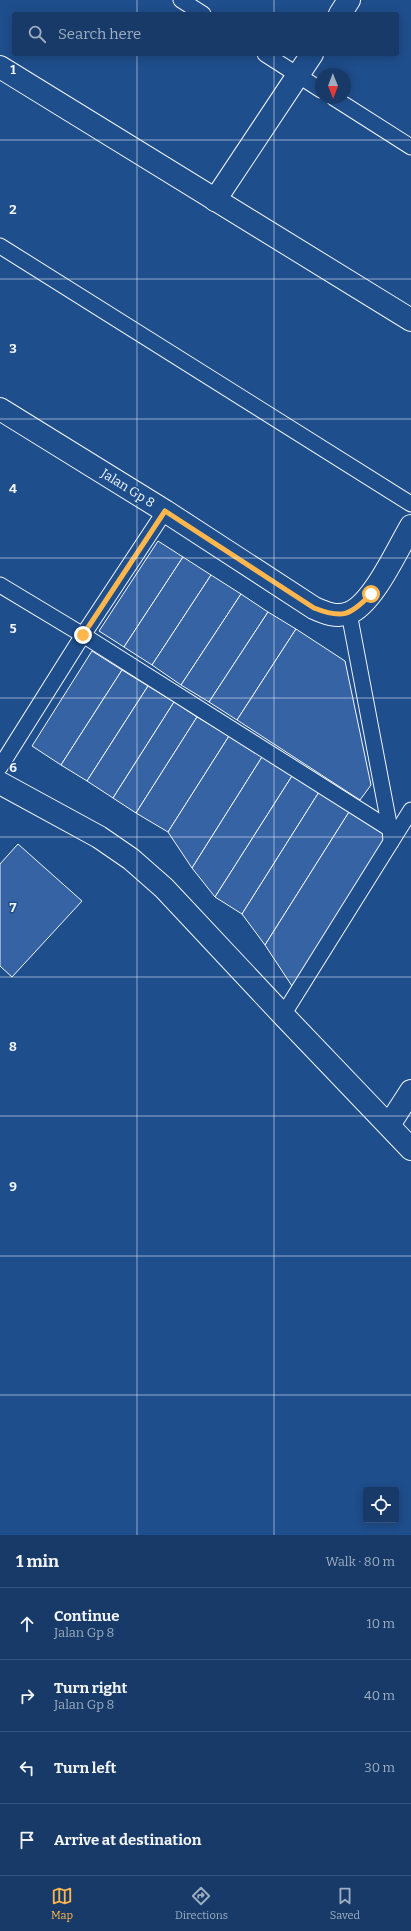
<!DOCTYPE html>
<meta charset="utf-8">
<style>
:root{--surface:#173a69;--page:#244571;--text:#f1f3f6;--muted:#9eadc0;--line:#36547d;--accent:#ffb74d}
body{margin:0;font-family:Bitter,serif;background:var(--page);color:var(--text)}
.controls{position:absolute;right:12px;bottom:12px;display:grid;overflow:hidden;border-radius:4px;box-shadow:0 2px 10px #0003}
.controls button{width:36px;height:36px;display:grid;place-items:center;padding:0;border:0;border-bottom:1px solid var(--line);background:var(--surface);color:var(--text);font:20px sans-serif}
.compass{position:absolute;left:315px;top:68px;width:36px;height:36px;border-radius:50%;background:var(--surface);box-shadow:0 2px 10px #0003;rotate:179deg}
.stop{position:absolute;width:12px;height:12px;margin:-9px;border:3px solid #ffb74d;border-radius:50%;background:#fff}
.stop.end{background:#ffb74d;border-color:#fff;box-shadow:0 1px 4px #0008}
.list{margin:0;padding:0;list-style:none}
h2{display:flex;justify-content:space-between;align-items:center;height:52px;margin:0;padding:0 16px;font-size:17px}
h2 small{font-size:13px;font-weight:400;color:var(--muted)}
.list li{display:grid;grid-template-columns:26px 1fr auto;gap:12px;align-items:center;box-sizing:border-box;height:72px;padding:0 16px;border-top:1px solid var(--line)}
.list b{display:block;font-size:15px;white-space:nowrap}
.list p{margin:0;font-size:13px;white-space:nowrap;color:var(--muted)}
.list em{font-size:13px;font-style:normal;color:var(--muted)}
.icon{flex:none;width:22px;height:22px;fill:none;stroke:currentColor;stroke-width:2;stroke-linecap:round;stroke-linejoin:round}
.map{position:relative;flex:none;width:411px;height:1535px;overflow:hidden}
.search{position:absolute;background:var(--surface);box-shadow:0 2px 10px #0003;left:12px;right:12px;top:12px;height:44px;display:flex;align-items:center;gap:10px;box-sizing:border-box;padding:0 14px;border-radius:4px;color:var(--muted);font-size:15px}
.sheet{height:340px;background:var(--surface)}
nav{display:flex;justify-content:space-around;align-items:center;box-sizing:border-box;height:56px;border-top:1px solid var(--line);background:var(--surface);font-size:11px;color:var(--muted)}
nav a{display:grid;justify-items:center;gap:2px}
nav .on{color:var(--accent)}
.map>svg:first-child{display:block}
.building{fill:#3563a3;stroke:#f2f6ff}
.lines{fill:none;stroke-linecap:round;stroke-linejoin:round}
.service-casing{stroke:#f2f6ff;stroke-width:17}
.minor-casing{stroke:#f2f6ff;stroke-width:24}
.service{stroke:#1f4e8c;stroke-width:15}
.minor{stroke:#1f4e8c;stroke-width:22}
.route{stroke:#ffb74d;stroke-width:5}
.grid{fill:none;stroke:#f2f6ff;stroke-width:1;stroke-opacity:0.55}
.labels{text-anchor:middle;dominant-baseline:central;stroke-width:3;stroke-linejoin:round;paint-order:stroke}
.street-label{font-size:13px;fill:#f2f6ff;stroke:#1f4e8c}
.grid-label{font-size:13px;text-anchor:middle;font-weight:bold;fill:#f2f6ff;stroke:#1f4e8c;stroke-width:3;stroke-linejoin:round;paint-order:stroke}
</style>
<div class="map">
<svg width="411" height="1535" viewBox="0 0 411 1535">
<rect width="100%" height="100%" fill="#1f4e8c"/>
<!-- building -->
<g class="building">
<polygon points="158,541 183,557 124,647 99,631"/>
<polygon points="183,557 211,575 152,665 124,647"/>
<polygon points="211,575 241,594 181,685 152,665"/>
<polygon points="241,594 268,612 209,702 181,685"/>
<polygon points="268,612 296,629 237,720 209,702"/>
<polygon points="296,629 345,661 371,785 360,800 237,720"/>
<polygon points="92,651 122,670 61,765 32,746"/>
<polygon points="122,670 148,686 87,781 61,765"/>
<polygon points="148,686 174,702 113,798 87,781"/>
<polygon points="174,702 197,717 136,813 113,798"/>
<polygon points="197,717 229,736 168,832 136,813"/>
<polygon points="229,736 262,757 192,868 168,832"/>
<polygon points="262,757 292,776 215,897 192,868"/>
<polygon points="292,776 319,792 242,914 215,897"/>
<polygon points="319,792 349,812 265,945 242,914"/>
<polygon points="349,812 388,836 292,986 265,945"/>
<polygon points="18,844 82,901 12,977 0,966 0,864"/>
</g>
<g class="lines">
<defs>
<g id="service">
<polyline points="181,0 203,14"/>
<polyline points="265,54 321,90"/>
<polyline points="334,98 411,147"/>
<polyline points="0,246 411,504"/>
<polyline points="0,585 83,635 390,829"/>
<polyline points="0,767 83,635 165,511"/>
<polyline points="391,842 411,810"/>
<polyline points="283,1015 391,842 390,829 349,613"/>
</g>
<g id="minor">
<polyline points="340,14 349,0"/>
<polyline points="0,67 411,320"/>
<polyline points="215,200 312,54"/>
<path d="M0 409 165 511 314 608C325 613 337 618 349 613 373 604 398 548 411 526"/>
<polyline points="0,783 99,837 131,859 164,888 283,1015 411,1149"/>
<polyline points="389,1125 411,1091"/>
</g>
</defs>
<!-- service casing -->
<use href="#service" class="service-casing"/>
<!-- minor casing -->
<use href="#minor" class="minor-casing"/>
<!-- service -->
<use href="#service" class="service"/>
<!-- minor -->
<use href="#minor" class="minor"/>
</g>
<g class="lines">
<!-- route -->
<path class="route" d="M83 635 165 511 314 608C342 619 350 616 371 594"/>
</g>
<!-- grid -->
<path class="grid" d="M137 0V14M274 0V14M137 54V1535M274 54V1535M0 140H411M0 279H411M0 419H411M0 558H411M0 698H411M0 837H411M0 977H411M0 1116H411M0 1256H411M0 1395H411"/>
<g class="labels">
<!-- street labels -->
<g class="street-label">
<text transform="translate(128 488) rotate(32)">Jalan Gp 8</text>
</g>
</g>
<g class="grid-label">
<text x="13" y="74">1</text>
<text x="13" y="214">2</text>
<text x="13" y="353">3</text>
<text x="13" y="493">4</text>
<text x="13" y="633">5</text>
<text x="13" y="772">6</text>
<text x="13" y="912">7</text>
<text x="13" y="1051">8</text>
<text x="13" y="1191">9</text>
</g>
</svg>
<div class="controls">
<button><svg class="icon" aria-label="locate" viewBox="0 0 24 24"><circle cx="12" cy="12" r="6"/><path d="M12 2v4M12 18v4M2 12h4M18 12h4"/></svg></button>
</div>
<svg class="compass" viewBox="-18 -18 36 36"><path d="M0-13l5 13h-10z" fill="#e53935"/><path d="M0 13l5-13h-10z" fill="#9eadc0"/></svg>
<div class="stop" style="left:371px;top:594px"></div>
<div class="stop end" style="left:83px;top:635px"></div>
<div class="search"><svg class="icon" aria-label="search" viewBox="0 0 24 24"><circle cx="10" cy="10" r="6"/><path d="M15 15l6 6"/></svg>Search here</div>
</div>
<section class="sheet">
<h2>1 min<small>Walk · 80 m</small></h2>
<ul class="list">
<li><svg class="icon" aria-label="ahead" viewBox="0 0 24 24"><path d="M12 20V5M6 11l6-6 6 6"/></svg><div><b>Continue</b><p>Jalan Gp 8</p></div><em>10 m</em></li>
<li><svg class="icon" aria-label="right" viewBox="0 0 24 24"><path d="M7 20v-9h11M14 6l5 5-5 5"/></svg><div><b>Turn right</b><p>Jalan Gp 8</p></div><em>40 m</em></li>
<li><svg class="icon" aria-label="left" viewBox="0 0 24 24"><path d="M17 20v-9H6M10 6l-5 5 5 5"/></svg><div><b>Turn left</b></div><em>30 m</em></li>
<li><svg class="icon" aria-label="arrive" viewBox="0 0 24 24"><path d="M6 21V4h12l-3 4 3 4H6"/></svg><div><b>Arrive at destination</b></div></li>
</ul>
</section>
<nav>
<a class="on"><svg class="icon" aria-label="map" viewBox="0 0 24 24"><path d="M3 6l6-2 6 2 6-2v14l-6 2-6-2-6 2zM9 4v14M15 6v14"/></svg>Map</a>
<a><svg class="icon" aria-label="directions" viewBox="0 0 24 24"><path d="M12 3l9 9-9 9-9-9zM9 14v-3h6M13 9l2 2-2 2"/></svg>Directions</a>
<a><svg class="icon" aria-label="saved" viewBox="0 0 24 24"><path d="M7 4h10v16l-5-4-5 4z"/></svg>Saved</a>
</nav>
